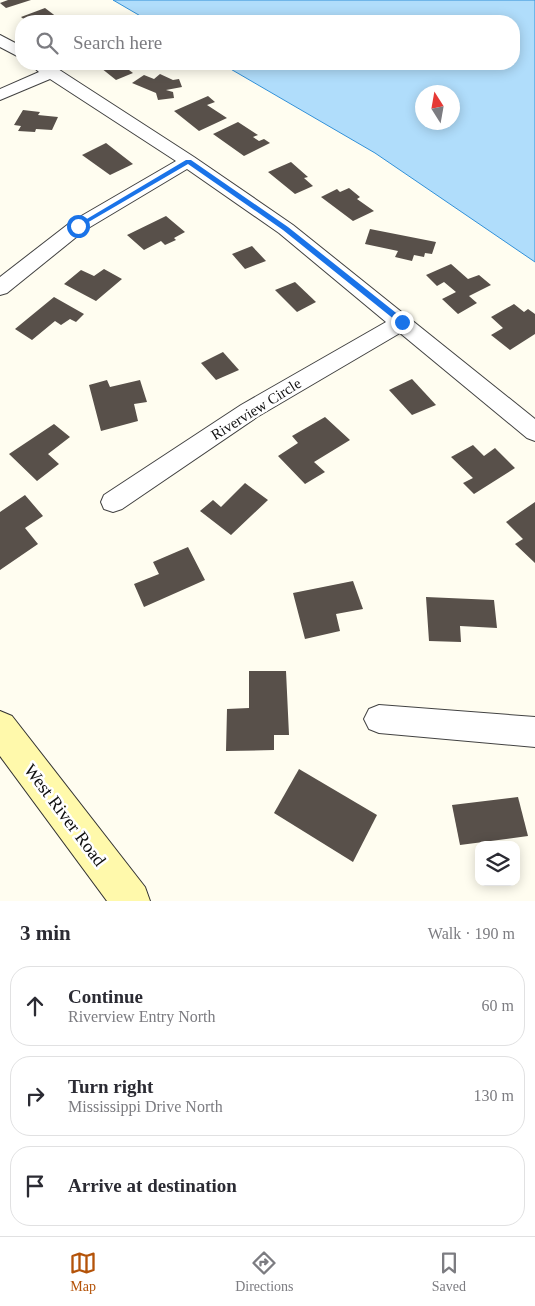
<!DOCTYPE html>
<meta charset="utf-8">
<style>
:root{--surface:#fff;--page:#f2f2f3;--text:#2b2b33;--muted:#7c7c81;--line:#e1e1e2;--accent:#b45309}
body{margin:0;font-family:"Times New Roman",serif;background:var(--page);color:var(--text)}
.controls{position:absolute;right:15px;bottom:15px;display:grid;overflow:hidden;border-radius:10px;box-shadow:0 2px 12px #0003}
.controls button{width:45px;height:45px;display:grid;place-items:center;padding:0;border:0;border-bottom:1px solid var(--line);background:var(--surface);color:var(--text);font:25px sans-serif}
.compass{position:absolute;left:415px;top:85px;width:45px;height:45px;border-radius:50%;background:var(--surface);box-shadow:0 2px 12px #0003;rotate:349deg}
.stop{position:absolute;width:15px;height:15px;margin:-11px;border:4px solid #1a73e8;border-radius:50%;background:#fff}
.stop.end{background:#1a73e8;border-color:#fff;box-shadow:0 1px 5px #0008}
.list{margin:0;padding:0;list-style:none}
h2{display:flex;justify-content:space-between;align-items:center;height:65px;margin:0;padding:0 20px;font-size:21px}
h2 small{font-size:16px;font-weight:400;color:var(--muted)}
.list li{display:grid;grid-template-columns:32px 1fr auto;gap:15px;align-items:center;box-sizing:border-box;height:80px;margin:0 10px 10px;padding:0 10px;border:1px solid var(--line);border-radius:20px}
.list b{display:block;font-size:19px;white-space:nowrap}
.list p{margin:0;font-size:16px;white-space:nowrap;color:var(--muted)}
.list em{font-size:16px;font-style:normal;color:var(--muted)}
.icon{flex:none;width:28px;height:28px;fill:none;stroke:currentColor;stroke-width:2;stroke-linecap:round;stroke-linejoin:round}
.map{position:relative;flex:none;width:535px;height:901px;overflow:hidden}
.search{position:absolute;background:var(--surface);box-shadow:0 2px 12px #0003;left:15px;right:15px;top:15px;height:55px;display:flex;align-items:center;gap:12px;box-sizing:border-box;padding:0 18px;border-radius:20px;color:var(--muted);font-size:19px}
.sheet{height:335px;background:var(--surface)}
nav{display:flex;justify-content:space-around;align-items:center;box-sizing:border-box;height:70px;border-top:1px solid var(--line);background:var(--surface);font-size:14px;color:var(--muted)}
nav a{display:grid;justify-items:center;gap:2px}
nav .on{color:var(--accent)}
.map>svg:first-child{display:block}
.water{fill:#b0ddfb;stroke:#3190d8;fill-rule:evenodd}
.building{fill:#58504a}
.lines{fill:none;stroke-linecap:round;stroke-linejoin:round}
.minor-casing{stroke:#424242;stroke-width:2}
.secondary-casing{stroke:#313131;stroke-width:2}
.minor{fill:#fff;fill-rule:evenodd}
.secondary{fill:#fff9ab;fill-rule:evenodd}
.route{fill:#1a73e8}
.labels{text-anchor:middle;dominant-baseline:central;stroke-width:5;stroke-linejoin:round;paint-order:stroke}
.street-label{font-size:15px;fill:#0f0f0f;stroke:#fff}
.near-street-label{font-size:18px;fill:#0f0f0f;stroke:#fff}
</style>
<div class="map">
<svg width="535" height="901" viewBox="0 0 535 901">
<rect width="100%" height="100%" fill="#fffdf0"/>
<!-- water -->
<path class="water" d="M113 0H535V262L375 153 222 64H514V21H149ZM422 92H452V122H422Z"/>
<!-- building -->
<g class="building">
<polygon points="8,0 31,0 6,8 0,3"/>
<polygon points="45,8 62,21 26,21 21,17"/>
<polygon points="96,64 121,64 133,73 116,80"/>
<polygon points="160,74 173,80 179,79 182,87 166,90 173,92 174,98 158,100 156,93 132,83 144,75 154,79"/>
<polygon points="208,96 215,102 207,105 227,118 199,131 174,111"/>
<polygon points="23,110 40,112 38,115 58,117 52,130 36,129 35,132 18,131 21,126 14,125"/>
<polygon points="238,122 258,135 253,137 259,141 264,139 270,143 244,156 213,134"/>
<polygon points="106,143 133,164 110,175 82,155"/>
<polygon points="291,162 308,177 304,178 313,186 295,194 268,172"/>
<polygon points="349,188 360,197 357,199 374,211 353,221 321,197 337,189 340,192"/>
<polygon points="166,216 185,232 174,238 176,240 165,245 161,241 144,250 127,235"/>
<polygon points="370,229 436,242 432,254 425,253 424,257 414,255 412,261 395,257 398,251 365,244"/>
<polygon points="252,246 266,261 245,269 232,254"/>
<polygon points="451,264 468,279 479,275 491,285 469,296 477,303 458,314 442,299 456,292 444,282 437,286 426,275"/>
<polygon points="104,269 122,279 96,301 64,284 81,270 94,276"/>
<polygon points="295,282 316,302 297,312 275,290"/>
<polygon points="54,297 84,314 76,322 70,319 61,325 55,321 32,340 15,329"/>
<polygon points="514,304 524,312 528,309 535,314 535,334 510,350 491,335 503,328 491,317"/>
<polygon points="223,352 239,370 216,380 201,363"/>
<polygon points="412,379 436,405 412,415 389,390"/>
<polygon points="107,380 110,387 140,380 147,402 134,404 138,421 101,431 89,385"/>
<polygon points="325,417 350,440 314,462 325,472 305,484 278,456 298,443 292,436"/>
<polygon points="54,424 70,437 48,454 59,464 37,481 9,454"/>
<polygon points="473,445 484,456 495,448 515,468 474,494 463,483 473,478 451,457"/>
<polygon points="245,483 268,500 231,535 200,511 213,500 221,507"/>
<polygon points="25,495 43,516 25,528 38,544 0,570 0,512"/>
<polygon points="535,502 535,563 515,544 523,539 506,522"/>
<polygon points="188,547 205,580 144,607 134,584 159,574 153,562"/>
<polygon points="353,581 363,609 336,614 340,631 305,639 293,593"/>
<polygon points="426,597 494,600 497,628 460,626 461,642 429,641"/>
<polygon points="249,671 286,671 289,735 274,735 274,750 226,751 227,709 249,708"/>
<polygon points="299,769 377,815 353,862 274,813"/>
<polygon points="518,797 528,836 460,845 452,805"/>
</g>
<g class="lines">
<defs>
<g id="minor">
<polygon points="0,35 21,46 21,58 0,47"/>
<polygon points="30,64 48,64 58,69 194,157 293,225 535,419 535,441 527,438 400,333 257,417 122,509 113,512 104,509 101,502 104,495 241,405 386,322 279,233 187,169 85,230 7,293 0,295 0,277 71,222 176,161 50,79 0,100 0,89 39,72"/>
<polygon points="379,705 535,717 535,747 379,733 369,729 364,719 369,709"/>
</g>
<polygon id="secondary" points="0,711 12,716 145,887 150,901 107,901 0,756"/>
</defs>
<!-- minor casing -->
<use href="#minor" class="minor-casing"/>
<!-- secondary casing -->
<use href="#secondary" class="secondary-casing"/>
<!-- minor -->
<use href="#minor" class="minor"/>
<!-- secondary -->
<use href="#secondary" class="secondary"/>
</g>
<!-- route -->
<polygon class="route" points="186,160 191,160 288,227 405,320 405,324 400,324 283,230 188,164 80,227 75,226"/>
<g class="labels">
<!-- street labels -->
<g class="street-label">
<text transform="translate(256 409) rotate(-32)">Riverview Circle</text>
</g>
<!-- near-street labels -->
<g class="near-street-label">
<text transform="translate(65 815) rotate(53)">West River Road</text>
</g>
</g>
</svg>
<div class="controls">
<button><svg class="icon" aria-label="layers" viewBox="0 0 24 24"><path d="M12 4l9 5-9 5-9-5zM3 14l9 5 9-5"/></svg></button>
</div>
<svg class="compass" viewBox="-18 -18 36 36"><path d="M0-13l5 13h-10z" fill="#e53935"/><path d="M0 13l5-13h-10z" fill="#7c7c81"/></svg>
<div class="stop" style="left:78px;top:226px"></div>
<div class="stop end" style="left:402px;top:322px"></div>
<div class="search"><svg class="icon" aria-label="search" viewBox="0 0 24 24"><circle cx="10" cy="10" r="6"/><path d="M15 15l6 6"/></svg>Search here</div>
</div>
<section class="sheet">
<h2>3 min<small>Walk · 190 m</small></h2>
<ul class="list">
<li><svg class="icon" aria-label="ahead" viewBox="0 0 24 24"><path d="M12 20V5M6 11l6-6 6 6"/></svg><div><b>Continue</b><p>Riverview Entry North</p></div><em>60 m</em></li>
<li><svg class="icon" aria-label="right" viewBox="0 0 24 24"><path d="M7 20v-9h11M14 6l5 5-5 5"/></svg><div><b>Turn right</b><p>Mississippi Drive North</p></div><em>130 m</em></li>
<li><svg class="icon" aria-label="arrive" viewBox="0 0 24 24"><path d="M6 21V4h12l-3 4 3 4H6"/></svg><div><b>Arrive at destination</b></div></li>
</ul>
</section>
<nav>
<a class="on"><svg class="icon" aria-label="map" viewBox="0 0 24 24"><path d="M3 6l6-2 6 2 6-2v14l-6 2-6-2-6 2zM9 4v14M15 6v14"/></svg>Map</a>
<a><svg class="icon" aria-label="directions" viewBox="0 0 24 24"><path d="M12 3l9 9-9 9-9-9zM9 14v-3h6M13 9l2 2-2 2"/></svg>Directions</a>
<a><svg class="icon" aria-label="saved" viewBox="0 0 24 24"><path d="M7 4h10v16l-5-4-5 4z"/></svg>Saved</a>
</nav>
